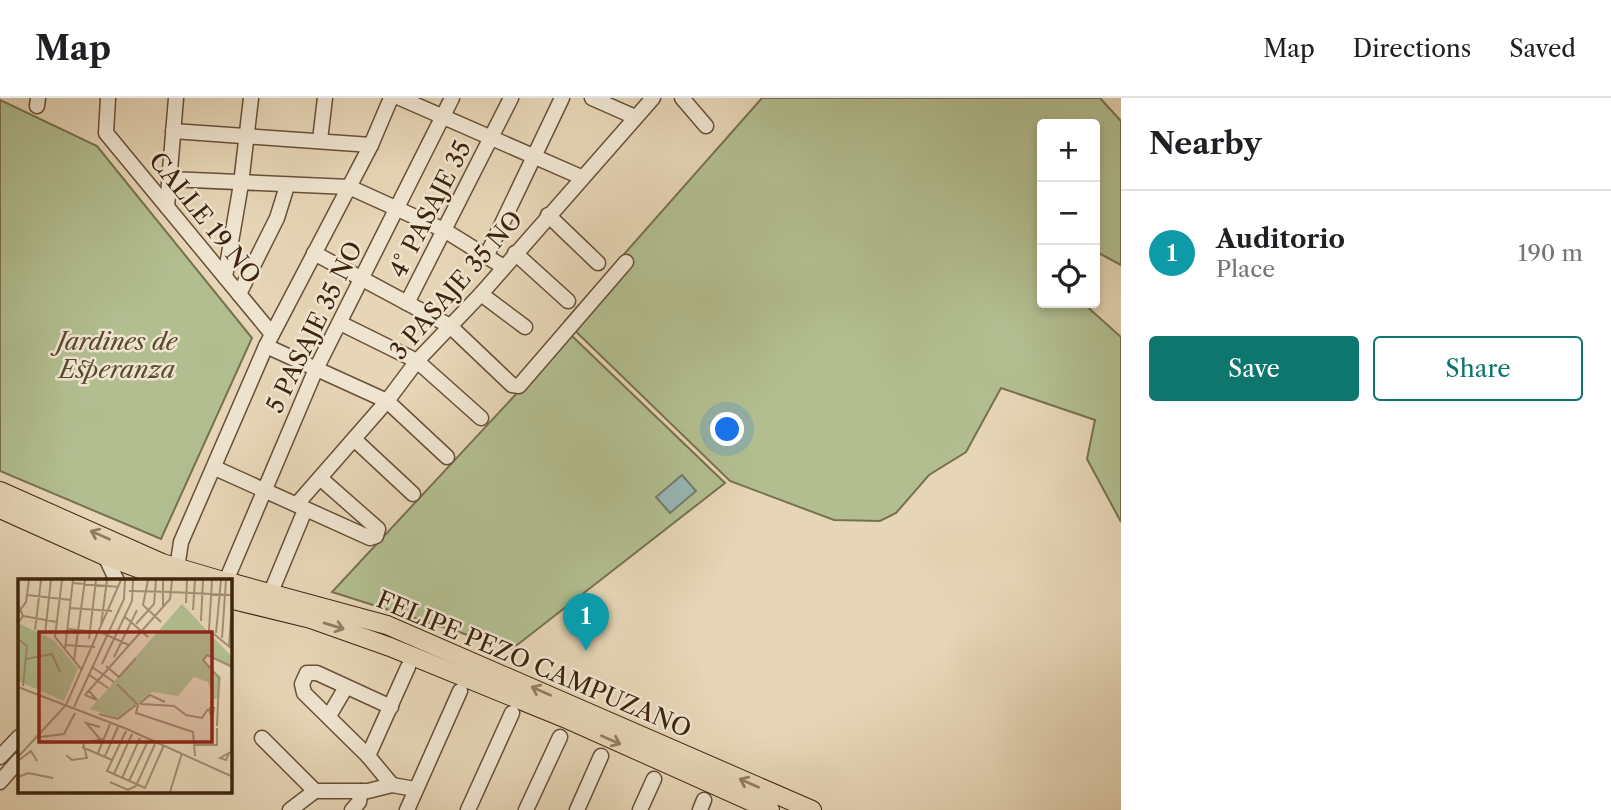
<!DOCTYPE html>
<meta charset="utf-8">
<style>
:root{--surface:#fff;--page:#f2f2f2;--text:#202124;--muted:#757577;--line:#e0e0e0;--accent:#0f766e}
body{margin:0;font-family:"Libre Caslon Text",serif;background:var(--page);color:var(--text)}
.controls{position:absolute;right:21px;top:21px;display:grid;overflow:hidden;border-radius:7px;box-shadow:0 4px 10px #0003}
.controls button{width:63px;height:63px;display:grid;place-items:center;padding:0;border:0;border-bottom:2px solid var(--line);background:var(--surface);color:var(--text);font:35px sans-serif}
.you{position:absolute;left:728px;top:332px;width:24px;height:24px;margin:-18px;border:5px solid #fff;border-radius:50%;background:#1a73e8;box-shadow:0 0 0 10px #1a73e833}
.badge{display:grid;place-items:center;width:46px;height:46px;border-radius:50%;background:var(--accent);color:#fff;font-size:23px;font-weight:700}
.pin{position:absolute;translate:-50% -58px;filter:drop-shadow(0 2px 4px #0008)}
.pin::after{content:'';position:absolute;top:37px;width:24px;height:21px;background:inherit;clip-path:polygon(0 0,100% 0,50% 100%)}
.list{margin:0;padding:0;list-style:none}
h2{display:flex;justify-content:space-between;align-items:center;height:91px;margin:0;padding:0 28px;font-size:30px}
h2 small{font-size:23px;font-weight:400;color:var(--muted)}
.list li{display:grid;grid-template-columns:46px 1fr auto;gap:21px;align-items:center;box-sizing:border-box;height:126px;padding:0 28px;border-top:2px solid var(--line)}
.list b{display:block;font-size:26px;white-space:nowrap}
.list p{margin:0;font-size:23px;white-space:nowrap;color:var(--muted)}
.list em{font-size:23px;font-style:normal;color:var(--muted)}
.actions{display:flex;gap:14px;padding:21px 28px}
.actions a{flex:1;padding:16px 0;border:2px solid var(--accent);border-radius:7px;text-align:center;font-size:24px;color:var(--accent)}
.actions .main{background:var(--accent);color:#fff}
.icon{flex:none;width:38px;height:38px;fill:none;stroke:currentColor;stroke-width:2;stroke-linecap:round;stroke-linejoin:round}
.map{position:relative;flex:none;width:1121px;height:712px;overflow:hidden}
header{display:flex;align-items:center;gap:42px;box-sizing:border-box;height:98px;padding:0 35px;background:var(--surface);border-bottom:2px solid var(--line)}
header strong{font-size:33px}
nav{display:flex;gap:38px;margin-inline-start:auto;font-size:24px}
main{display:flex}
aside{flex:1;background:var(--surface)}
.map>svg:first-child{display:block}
.green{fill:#b2be90;stroke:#78714e;stroke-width:2}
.water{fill:#98b7b5;stroke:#747c72;stroke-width:2}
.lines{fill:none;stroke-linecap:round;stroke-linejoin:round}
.minor-casing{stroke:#685037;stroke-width:17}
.major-casing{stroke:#3e240d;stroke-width:20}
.minor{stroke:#efe4d0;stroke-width:14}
.major{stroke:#e6d5b6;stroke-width:18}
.oneway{stroke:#927c62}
.labels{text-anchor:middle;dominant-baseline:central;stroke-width:5;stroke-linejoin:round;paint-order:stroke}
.street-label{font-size:24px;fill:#3e240d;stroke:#efe4d0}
.park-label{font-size:24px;font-style:italic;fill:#5b4a2e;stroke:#efe4d0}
.inset-road{fill:none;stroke:#a38e72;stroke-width:2}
.view{fill:#8f2418;fill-opacity:0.15;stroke:#8f2418;stroke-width:3.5}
.inset-edge{fill:none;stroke:#3e240d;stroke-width:3.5}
</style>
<header>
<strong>Map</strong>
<nav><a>Map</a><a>Directions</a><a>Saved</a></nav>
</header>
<main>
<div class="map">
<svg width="1121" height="712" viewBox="0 0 1121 712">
<rect width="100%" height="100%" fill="#e6d5b6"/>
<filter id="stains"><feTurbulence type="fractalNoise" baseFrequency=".00286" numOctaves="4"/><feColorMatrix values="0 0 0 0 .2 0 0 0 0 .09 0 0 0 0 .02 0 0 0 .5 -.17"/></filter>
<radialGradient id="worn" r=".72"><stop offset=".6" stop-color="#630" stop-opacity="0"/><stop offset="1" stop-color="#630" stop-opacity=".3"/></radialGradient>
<!-- green -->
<g class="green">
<polygon points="762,0 1100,0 1121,23 1121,167 1095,153 1095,26 1042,26 1042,205 1083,205 1121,239 1121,424 1087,361 1095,322 1001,290 966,354 929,377 896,415 880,423 834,422 730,383 565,223"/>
<polygon points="0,2 97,48 252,240 161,441 0,373"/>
<polygon points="571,237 725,385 512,551 332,494"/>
</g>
<!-- water -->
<polygon class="water" points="682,377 696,393 670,415 656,399"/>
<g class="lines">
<defs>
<g id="minor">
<polyline points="108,0 106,35 272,236"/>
<polyline points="400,0 581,79"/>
<polyline points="592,0 635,19"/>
<polyline points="682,0 706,28"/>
<polyline points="37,8 38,0"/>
<polyline points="173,33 371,47"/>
<polyline points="320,42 325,0"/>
<polyline points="169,81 349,89 444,132 502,168"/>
<polyline points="167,109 176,0"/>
<polyline points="548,117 598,165"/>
<polyline points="314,155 450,228 512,287 519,288 626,164"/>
<polyline points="515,155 568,203"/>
<polyline points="487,157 562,0"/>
<polyline points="225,179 241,86 251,0"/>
<polyline points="239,196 277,120 287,88"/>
<polyline points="481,196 525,229"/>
<polyline points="407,205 511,0"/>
<polyline points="340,225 417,263 481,320"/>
<polyline points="266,248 387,303 447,359"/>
<polyline points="354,341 413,396"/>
<polyline points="215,370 370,440 376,438 378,431 320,380"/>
<polyline points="297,406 387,303 417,263 481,196 653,0"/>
<polyline points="105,458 117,483"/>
<polyline points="172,476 177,470 181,444 266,248 371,47 391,0"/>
<polyline points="226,483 316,271 452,0"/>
<polyline points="271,494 305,412"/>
<polyline points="391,609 317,575 307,575 302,586 304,595 368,658 392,687"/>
<polyline points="329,618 346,589"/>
<polyline points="262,640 315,693"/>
<polyline points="368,658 408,569"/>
<polyline points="0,659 19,639"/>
<polyline points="0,684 19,662"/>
<polyline points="290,712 315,693 368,693 392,687 415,691"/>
<polyline points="352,712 359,704 361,693"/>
<polyline points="407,712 460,593"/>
<polyline points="468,712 512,615"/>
<polyline points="526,712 560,639"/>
<polyline points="577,712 601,658"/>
<polyline points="640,712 654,681"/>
<polyline points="700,712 704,702"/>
</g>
<g id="major">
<polyline points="0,393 162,465 223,483"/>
<polyline points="0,411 105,458 173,483"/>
<polyline points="229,484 387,527 812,712"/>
<polyline points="229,501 311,521 390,549 569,622 770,712"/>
</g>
</defs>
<!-- minor casing -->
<use href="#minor" class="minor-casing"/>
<!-- major casing -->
<use href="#major" class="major-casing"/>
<!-- minor -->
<use href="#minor" class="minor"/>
<!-- major -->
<use href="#major" class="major"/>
</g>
<!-- one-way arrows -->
<defs><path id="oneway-shaft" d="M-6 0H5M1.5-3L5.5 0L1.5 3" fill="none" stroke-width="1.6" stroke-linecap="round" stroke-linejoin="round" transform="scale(1.75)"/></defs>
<g class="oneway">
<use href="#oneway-shaft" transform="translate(100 437) rotate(-156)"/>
<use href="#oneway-shaft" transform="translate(334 528) rotate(17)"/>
<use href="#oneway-shaft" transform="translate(541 593) rotate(-156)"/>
<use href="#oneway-shaft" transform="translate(611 642) rotate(24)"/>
<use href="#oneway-shaft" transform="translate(749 685) rotate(-156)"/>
</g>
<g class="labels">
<!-- street labels -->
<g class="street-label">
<text transform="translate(430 111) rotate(-63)">4° PASAJE 35</text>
<text transform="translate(205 120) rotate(51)">CALLE 19 NO</text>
<text transform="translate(456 187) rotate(-49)">3 PASAJE 35 NO</text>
<text transform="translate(314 229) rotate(-64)">5 PASAJE 35 NO</text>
<text transform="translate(534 566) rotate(23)">FELIPE PEZO CAMPUZANO</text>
</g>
<!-- park labels -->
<g class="park-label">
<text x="117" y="243">Jardines de<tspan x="117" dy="28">Esperanza</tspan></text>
</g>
</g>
<!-- overview -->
<g transform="translate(18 481)">
<rect width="214" height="214" fill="#e6d5b6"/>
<path d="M164 25 213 77V89L190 77 186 82 203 98 201 120H195L190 103 176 98 160 117 134 113 100 139 72 130ZM0 44 36 61 60 90 46 122 0 102Z" fill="#b2be90"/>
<path class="inset-road" d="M44 1 37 58 63 90M130 1 125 26 143 43M194 1 191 51 213 69M55 4 101 8M111 12 154 13M153 13 213 16M9 16 53 21M168 24 169 1M0 25 5 37 0 44M145 28V1M52 29 94 32M175 31 177 1M0 34 8 23 11 1M5 37 39 43M106 37 130 58M183 42 185 1M118 45 136 25 138 1M83 46 89 1M49 50 82 53 111 66M17 51 23 1M198 54 203 1M27 55 33 1M204 59 208 1M0 60 9 67 5 107M71 60 78 1M47 66 77 68M211 67 213 39M47 70 55 1M96 78 119 31M8 80 34 75 42 93M56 81 67 1M84 85 114 22 115 1M88 87 101 98 118 79M74 88 96 103M70 95 90 109M99 105 120 126M0 108 109 150 213 197M67 116 152 20 154 1M67 116 79 121 71 112M121 125 132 116 147 123M123 125 156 127 168 136 184 139 190 130M120 126 118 134 175 153 177 177M56 128 106 20 107 1M191 129H196L194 140 191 130M81 135 100 140 118 126M199 147 201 99 185 81 189 76 213 87M82 148 68 144 82 160M108 152 89 192 127 209 146 166M22 158 46 155 57 134M176 166H199V149M64 168 94 181M80 174 92 145M211 174 208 181 202 179 211 174 213 173M48 176 54 181 69 179 65 164 85 160M87 177 100 148M0 178 48 126 103 1M0 182 13 172 19 182M96 195 114 155M0 198 10 194 35 199M104 199 122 159M111 202 130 162M92 203 110 211 118 207 137 165M152 213 164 174"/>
<path class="view" d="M21 53H194V163H21Z"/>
<rect width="214" height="214" class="inset-edge"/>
</g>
<rect width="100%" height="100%" filter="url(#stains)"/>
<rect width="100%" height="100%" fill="url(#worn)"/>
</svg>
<div class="controls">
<button>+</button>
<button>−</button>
<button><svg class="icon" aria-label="locate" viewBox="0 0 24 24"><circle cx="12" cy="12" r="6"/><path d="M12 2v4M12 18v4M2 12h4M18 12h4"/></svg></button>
</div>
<div class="you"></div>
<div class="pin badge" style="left:586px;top:553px;background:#0f9aa8">1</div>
</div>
<aside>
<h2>Nearby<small></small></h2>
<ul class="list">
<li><span class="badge" style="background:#0f9aa8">1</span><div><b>Auditorio</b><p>Place</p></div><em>190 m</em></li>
</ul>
<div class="actions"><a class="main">Save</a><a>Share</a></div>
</aside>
</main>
